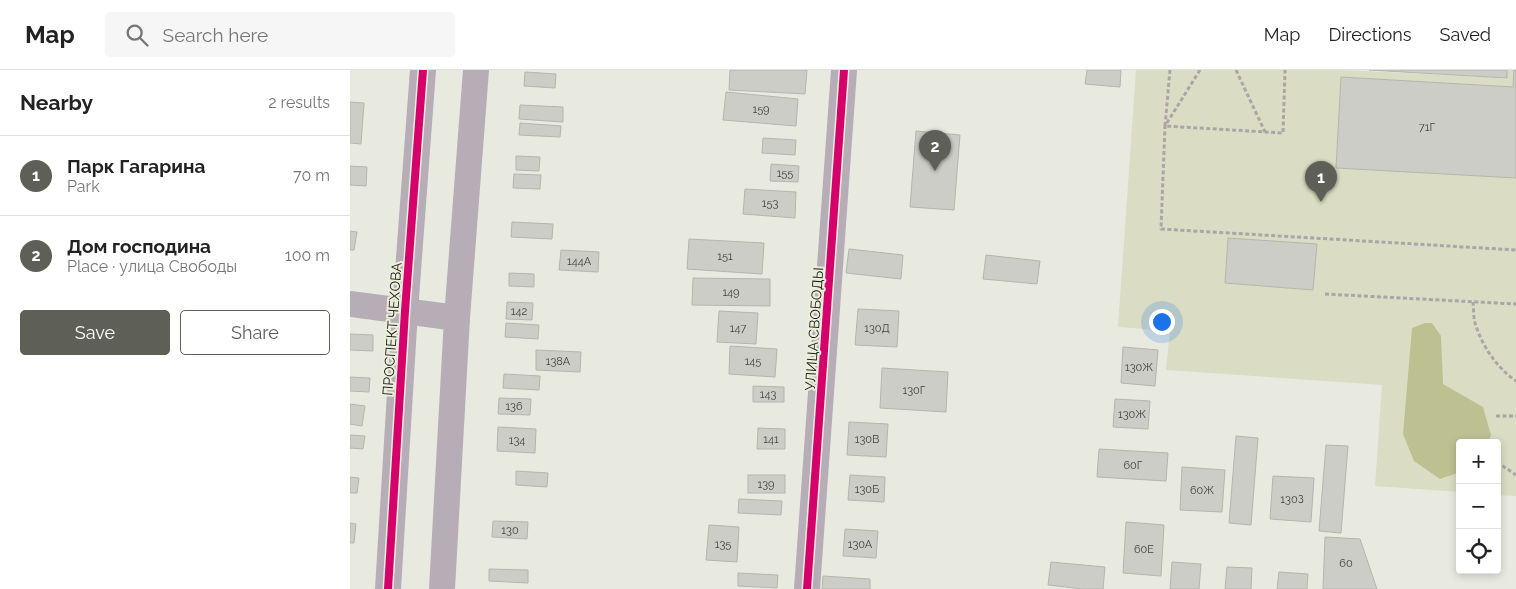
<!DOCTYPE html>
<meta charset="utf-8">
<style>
:root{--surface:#fff;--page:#f6f6f6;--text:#222;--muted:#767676;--line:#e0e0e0;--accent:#5e6058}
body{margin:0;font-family:Raleway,sans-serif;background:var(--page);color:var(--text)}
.controls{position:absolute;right:15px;bottom:15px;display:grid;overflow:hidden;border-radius:5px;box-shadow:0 2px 8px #0003}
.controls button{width:45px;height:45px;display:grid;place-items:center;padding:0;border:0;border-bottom:1px solid var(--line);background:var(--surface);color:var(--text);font:25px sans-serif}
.you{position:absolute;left:811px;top:251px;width:18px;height:18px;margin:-12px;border:4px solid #fff;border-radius:50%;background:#1a73e8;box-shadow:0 0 0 8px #1a73e833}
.badge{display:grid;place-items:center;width:32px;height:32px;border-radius:50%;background:var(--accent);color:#fff;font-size:16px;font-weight:700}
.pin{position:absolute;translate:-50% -41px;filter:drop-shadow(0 1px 2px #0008)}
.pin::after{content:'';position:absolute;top:26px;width:18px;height:15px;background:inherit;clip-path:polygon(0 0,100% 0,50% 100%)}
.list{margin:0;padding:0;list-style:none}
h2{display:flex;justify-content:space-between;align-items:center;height:65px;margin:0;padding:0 20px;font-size:21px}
h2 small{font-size:16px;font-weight:400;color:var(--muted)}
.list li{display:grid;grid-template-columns:32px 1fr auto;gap:15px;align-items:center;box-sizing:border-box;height:80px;padding:0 20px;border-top:1px solid var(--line)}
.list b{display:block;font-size:19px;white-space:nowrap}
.list p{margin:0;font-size:16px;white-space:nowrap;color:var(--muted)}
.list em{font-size:16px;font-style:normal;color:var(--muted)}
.actions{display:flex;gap:10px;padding:15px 20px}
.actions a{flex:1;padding:11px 0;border:1px solid var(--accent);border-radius:5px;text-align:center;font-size:18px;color:var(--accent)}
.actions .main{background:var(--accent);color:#fff}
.icon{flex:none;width:28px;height:28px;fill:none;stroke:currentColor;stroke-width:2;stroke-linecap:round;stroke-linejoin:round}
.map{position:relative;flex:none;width:1166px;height:519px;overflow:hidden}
header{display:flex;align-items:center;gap:30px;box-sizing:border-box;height:70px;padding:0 25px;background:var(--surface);border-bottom:1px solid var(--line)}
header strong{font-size:24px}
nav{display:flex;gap:28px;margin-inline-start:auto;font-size:18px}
.search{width:350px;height:45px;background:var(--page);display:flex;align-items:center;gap:12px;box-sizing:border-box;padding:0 18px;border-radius:5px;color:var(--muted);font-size:19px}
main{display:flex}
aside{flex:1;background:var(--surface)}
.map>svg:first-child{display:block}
.green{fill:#daddc3}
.water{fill:#bdc192}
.building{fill:#cccdc6;stroke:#b4b6ae}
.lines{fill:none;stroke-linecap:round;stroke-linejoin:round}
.path{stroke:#aba5a8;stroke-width:3;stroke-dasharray:4 2.5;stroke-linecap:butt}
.minor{stroke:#b7adb6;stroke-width:26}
.cycleway-casing{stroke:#eceedc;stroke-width:11}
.cycleway{stroke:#d6006c;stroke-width:8}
.labels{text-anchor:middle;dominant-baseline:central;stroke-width:4;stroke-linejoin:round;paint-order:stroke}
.number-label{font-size:11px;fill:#42433c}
.street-label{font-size:14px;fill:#14150e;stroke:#eceedc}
</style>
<header>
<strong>Map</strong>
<div class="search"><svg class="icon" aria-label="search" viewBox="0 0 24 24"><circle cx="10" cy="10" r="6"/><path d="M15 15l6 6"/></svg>Search here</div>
<nav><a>Map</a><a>Directions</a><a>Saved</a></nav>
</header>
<main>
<aside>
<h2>Nearby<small>2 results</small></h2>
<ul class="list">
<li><span class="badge">1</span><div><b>Парк Гагарина</b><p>Park</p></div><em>70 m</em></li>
<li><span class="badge">2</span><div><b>Дом господина</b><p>Place · улица Свободы</p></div><em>100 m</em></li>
</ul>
<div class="actions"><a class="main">Save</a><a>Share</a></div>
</aside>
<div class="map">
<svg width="1166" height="519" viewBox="0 0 1166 519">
<rect width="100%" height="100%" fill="#e8eae0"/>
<!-- green -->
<polygon class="green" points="786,0 992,0 1156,8 1157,0 1166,0 1166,426 1147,425 1147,373 1110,373 1110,422 1025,416 1032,315 816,300 820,261 768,257"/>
<!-- water -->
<polygon class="water" points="1075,253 1082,253 1091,266 1093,314 1133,337 1141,365 1138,373 1110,373 1110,402 1090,409 1064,391 1053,364 1062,258"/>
<!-- building -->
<g class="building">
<polygon points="380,0 457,0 455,24 379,20"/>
<polygon points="737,0 771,0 770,17 735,14"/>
<polygon points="1019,0 1157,0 1157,8"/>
<polygon points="1164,0 1166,0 1166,108 986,98 991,7 1163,17"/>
<polygon points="175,2 206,4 205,18 174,16"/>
<polygon points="376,22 448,29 446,56 373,50"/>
<polygon points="0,32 14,33 11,74 0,73"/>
<polygon points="170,35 213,37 213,52 169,49"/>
<polygon points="170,53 211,56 210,67 169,65"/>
<polygon points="566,61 610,65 604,140 560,137"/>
<polygon points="413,68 446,70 445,85 412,83"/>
<polygon points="166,86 190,87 189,101 166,100"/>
<polygon points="421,94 449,96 448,112 420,111"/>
<polygon points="0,96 17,97 16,116 0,115"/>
<polygon points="164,104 191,105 190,119 163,118"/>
<polygon points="395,119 446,122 445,148 393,144"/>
<polygon points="162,152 203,154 202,169 161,167"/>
<polygon points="0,161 7,162 4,180 0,180"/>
<polygon points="878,168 967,174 963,220 875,213"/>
<polygon points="339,169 414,173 412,204 337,199"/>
<polygon points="499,179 553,185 551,209 496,203"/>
<polygon points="211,180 249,182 248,202 209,200"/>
<polygon points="636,185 690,191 687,214 633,209"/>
<polygon points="159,203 184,204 184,217 159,216"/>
<polygon points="343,208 420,209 420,236 342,235"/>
<polygon points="157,232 183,233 182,250 156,249"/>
<polygon points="508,239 549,241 547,277 505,275"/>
<polygon points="369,241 408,243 406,274 367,272"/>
<polygon points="156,253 189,255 188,269 155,267"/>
<polygon points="0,264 23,265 23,281 0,280"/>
<polygon points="380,276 427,279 425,307 379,304"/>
<polygon points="773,277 808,280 805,316 771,313"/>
<polygon points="186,280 231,282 230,302 186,300"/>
<polygon points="532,298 598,302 596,342 530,338"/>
<polygon points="154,304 190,306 189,320 153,318"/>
<polygon points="0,307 20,308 19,322 0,321"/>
<polygon points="403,316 434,317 434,332 403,332"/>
<polygon points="149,328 181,329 180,345 148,344"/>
<polygon points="765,329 800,331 798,359 763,357"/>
<polygon points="0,334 15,336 12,356 0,354"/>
<polygon points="499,352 538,354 536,387 497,385"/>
<polygon points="148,357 186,359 185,383 147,381"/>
<polygon points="408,358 435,359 435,379 407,379"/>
<polygon points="0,365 15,366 13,379 0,378"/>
<polygon points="886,366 908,368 901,455 879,453"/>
<polygon points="976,375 998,376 991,463 969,461"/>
<polygon points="749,379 818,383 816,411 747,407"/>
<polygon points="832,397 875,400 872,442 830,440"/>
<polygon points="166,401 198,403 197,417 166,415"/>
<rect x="398" y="405" width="37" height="18"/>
<polygon points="500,405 535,407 534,432 498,430"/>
<polygon points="923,406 964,408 961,452 920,449"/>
<polygon points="0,407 9,408 7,423 0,423"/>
<polygon points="389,429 432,431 431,445 388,443"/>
<polygon points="143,451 178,452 177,469 142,467"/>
<polygon points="776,452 814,455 811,506 773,503"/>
<polygon points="0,453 6,454 4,473 0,473"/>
<polygon points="359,455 389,457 387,492 356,490"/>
<polygon points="495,459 528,461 526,488 493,486"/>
<polygon points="975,467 1010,469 1027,519 973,519"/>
<polygon points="701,492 755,497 753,519 733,519 698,515"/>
<polygon points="822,492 851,494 849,519 820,519"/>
<polygon points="877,497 902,498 901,519 875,519"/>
<polygon points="139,499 178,500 178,513 139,511"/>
<polygon points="929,502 958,504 957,519 927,519"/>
<polygon points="388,503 428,505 427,518 388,516"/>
<polygon points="473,506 520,509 520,519 472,519"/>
</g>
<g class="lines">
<!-- path -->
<g class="path">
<polyline points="820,0 815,56 933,63 935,0"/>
<polyline points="850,0 815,56 811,159 1166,180"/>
<polyline points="886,0 915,62"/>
<polyline points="975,224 1166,234"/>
<path d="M1123 232C1124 239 1123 249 1126 256 1133 277 1147 298 1166 311"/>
<polyline points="1146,346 1166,346"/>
<polyline points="1147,392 1166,405"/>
</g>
<!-- minor -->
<g class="minor">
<polyline points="0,234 107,248"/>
<polyline points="38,519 55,241 73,0"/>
<polyline points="92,519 107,248 126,0"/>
<polyline points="457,519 494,0"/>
</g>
<defs>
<g id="cycleway">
<polyline points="38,519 55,241 73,0"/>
<polyline points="457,519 494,0"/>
</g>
</defs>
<!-- cycleway casing -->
<use href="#cycleway" class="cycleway-casing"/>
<!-- cycleway -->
<use href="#cycleway" class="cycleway"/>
</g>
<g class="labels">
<!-- number labels -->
<g class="number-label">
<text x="411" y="39">159</text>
<text x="1077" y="57">71Г</text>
<text x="435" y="103">155</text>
<text x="420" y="133">153</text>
<text x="375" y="186">151</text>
<text x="229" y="191">144А</text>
<text x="381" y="222">149</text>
<text x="169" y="241">142</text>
<text x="388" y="258">147</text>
<text x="527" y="258">130Д</text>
<text x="208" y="291">138А</text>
<text x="403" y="291">145</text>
<text x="789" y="297">130Ж</text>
<text x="564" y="320">130Г</text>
<text x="418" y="324">143</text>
<text x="164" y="336">136</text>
<text x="782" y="344">130Ж</text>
<text x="421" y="369">141</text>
<text x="517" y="369">130В</text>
<text x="167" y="370">134</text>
<text x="783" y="395">60Г</text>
<text x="416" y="414">139</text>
<text x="517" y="419">130Б</text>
<text x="852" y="420">60Ж</text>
<text x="942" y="429">130З</text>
<text x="160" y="460">130</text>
<text x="373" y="474">135</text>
<text x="510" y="474">130А</text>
<text x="794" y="479">60Е</text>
<text x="996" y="493">60</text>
</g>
<!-- street labels -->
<g class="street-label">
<text transform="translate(42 259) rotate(-86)">ПРОСПЕКТ ЧЕХОВА</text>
<text transform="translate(464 259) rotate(-86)">УЛИЦА СВОБОДЫ</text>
</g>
</g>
</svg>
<div class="controls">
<button>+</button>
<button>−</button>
<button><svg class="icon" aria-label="locate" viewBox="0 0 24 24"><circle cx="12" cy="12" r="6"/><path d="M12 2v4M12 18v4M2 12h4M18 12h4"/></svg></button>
</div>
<div class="you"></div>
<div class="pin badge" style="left:971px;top:132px">1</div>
<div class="pin badge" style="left:585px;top:101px">2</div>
</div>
</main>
